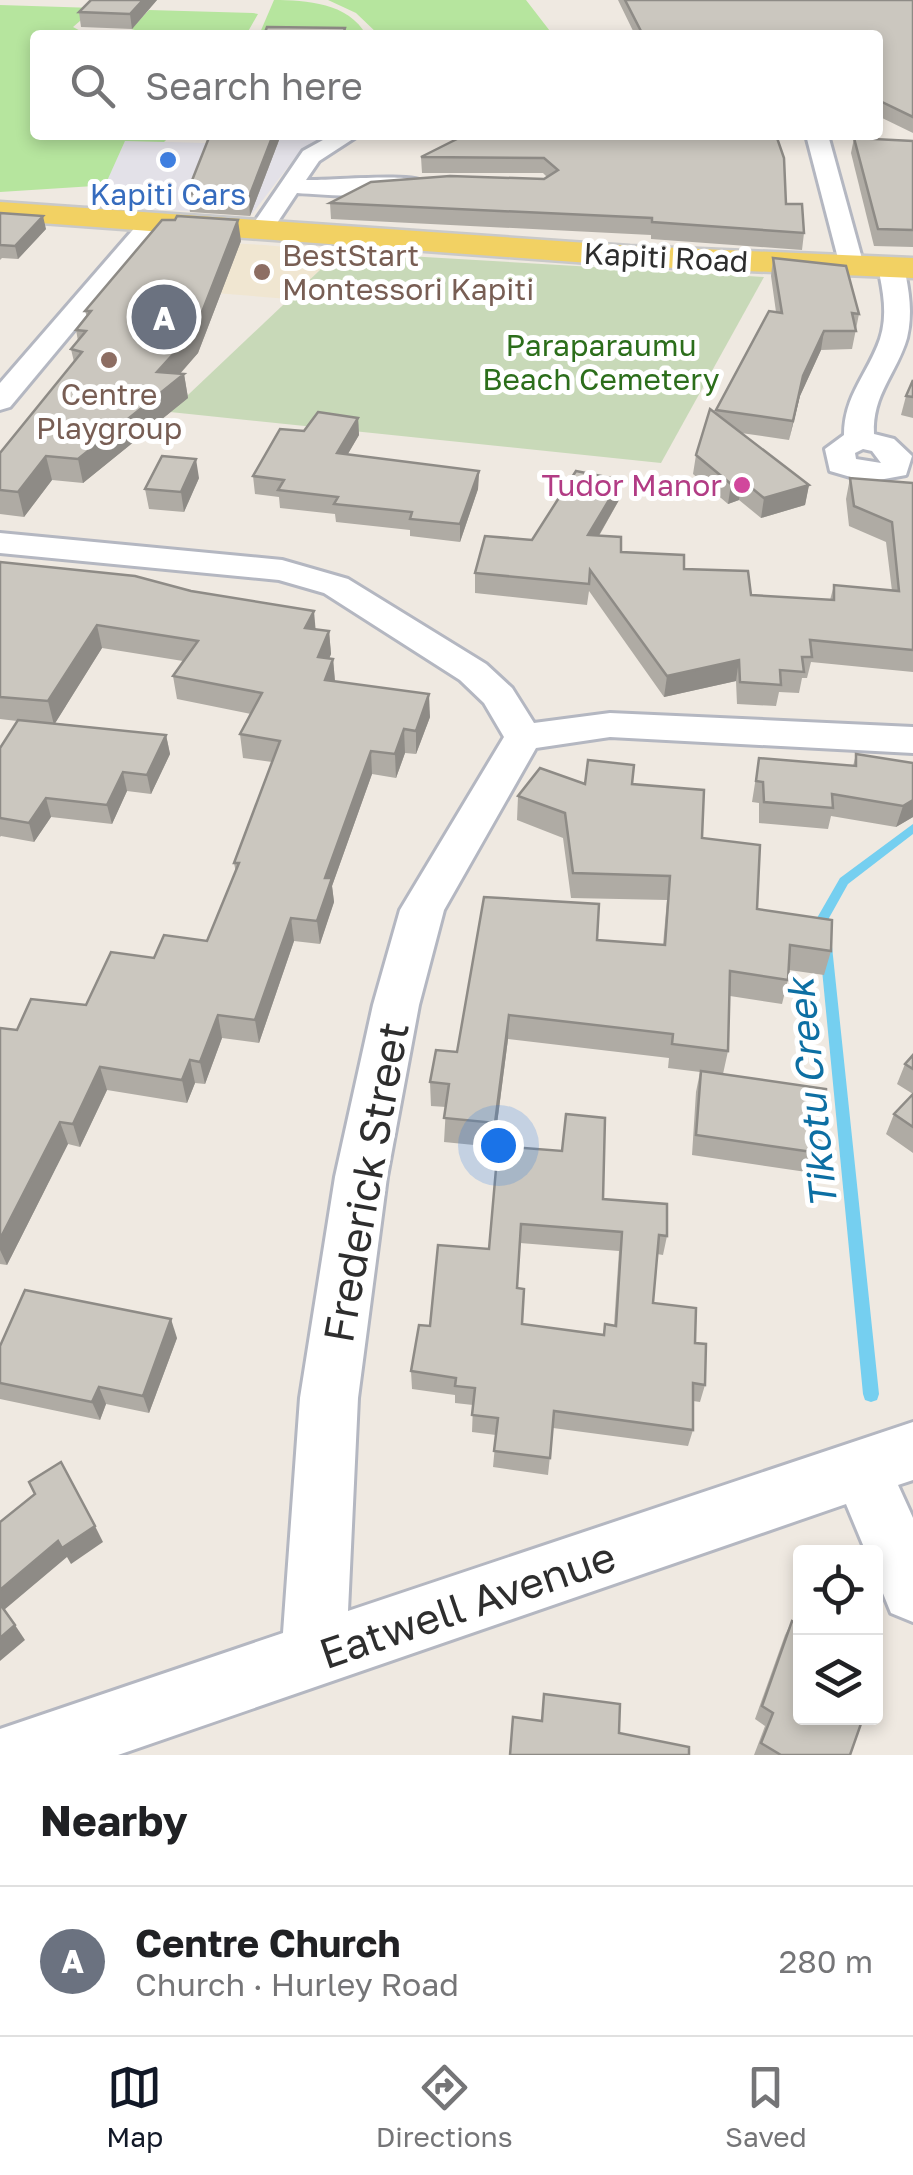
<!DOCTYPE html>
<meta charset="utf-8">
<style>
:root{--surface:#fff;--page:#f6f6f6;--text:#202124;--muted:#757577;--line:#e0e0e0;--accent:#111827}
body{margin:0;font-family:"Golos Text",sans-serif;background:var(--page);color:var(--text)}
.controls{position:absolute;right:30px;bottom:30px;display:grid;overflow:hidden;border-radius:10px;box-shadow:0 5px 15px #0003}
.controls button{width:90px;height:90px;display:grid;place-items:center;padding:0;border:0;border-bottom:2px solid var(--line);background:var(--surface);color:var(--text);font:50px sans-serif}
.you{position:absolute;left:498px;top:1145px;width:35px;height:35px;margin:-25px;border:8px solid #fff;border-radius:50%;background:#1a73e8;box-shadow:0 0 0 15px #1a73e833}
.badge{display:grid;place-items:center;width:65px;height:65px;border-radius:50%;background:var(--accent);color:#fff;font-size:32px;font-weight:700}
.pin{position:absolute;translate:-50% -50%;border:5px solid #fff;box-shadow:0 2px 10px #0006}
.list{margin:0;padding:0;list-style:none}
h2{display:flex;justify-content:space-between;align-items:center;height:130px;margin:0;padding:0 40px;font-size:42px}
h2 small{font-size:32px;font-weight:400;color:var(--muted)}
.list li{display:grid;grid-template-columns:65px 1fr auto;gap:30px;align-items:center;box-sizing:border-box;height:150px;padding:0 40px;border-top:2px solid var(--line)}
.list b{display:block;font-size:38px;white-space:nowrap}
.list p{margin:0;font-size:32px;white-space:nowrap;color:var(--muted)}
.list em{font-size:32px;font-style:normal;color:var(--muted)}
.icon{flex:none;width:55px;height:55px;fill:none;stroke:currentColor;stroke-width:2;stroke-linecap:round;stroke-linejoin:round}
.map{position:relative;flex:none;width:913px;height:1755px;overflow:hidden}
.search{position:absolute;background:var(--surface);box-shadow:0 5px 15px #0003;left:30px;right:30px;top:30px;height:110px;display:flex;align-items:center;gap:25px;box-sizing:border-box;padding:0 35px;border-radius:10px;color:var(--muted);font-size:38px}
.sheet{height:280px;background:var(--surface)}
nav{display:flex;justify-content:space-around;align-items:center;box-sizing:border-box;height:140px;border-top:2px solid var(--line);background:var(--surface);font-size:28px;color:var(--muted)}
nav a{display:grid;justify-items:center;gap:5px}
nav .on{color:var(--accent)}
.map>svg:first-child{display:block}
.industrial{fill:#e3e1e8}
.education{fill:#f0e6d1}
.green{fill:#b6e59e}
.cemetery{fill:#c8d9b8}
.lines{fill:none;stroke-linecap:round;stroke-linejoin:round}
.stream{fill:#75cff0;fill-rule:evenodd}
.minor-casing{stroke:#b4b7c1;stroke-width:6}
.major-casing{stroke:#c9c9c9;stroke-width:5}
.minor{fill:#fff;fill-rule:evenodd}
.major{fill:#f2d163;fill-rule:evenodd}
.wall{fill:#afaba4;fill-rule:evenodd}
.shaded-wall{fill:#8e8b86}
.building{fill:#cbc7bf;stroke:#8e8b86;stroke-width:2.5;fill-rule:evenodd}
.shop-dot{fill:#3f7fe0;stroke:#fff;stroke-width:4}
.education-dot{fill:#8d6e63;stroke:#fff;stroke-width:4}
.hotel-dot{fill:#d1479c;stroke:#fff;stroke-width:4}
.labels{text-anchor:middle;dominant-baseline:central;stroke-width:10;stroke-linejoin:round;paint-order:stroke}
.far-shop-label{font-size:30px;fill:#366cbe;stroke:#fff}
.far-education-label{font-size:30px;fill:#785e54;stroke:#fff;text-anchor:start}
.far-street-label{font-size:30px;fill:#2e2e2e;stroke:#fff}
.far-park-label{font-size:30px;fill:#2c6e1b;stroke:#fff}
.far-hotel-label{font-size:30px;fill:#b23c85;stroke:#fff;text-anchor:end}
.water-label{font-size:38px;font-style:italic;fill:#0d6fa3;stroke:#fff}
.near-street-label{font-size:42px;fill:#2e2e2e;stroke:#fff}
</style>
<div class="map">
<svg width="913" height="1755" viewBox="0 0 913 1755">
<rect width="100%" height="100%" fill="#efe9e1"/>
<!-- industrial -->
<polygon class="industrial" points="210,135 328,135 297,155 252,214 85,206 110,193 102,191 125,141 207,143"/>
<!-- education -->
<polygon class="education" points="226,243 264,245 339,252 289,299 215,293"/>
<!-- green -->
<g class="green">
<path d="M274 0C306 0 349 3 366 35H259Z"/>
<polygon points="328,0 526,0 553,35 379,35 356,13"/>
<polygon points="0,5 95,8 73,27 88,35 35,35 35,135 171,135 164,142 125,141 107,181 94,186 0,192"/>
<polygon points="149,10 253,13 258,14 246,35 125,35 135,30 131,29"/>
</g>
<!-- cemetery -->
<polygon class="cemetery" points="339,252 764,277 661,463 170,412"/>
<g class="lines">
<!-- stream -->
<polygon class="stream" points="913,824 913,834 848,884 829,918 879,1394 877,1400 871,1402 865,1400 863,1394 817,918 840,878"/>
<defs>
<g id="minor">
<path d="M332 135H359L319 161 306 180C329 181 415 172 426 183 407 202 326 195 297 193L269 235H253L249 230 303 151Z"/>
<polygon points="806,135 828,135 864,266 861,271 843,271 840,266"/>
<polygon points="152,215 164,222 160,227 10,407 0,410 0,383 144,217"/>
<path d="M891 259 904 267C909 290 913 314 907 338 897 373 872 394 874 434L894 439 912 456 906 475 868 482 830 471 825 449 844 435C844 395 868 374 880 339 888 315 883 291 878 267ZM863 449 872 451 881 463 856 459 855 453Z"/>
<polygon points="0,533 282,560 348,579 486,664 512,688 534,723 610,713 913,727 913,753 610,737 536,748 444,910 419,1005 387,1177 358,1398 348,1611 913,1422 913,1480 898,1485 913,1518 913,1622 891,1613 876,1576 876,1552 866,1552 846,1504 118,1755 0,1755 0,1729 283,1633 300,1398 335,1177 373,1005 400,910 504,737 484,703 460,680 324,593 279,580 0,553"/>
</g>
<polygon id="major" points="0,202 630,246 913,258 913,278 630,266 0,220"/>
</defs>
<!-- minor casing -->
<use href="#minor" class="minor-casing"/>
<!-- major casing -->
<use href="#major" class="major-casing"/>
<!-- minor -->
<use href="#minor" class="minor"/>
<!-- major -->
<use href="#major" class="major"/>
</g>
<!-- wall -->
<g class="wall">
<polygon points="91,0 157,0 132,29 81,27 79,12"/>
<polygon points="618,0 913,0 913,133 878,116 878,35 635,35"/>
<polygon points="210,135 281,135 250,216 190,212 187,193"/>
<polygon points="465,135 786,204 804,233 802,250 651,239 651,235 331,219 330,203 544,179 547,177 543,173 422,173 421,157"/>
<polygon points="854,138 913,141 913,247 874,246 851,153"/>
<polygon points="0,213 46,229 18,259 2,258 0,260"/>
<polygon points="241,241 198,353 180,374 184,374 188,398 83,483 52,480 24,517 0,514 0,453 74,362 71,349 78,341 76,330 87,317 85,311"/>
<polygon points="773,258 859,314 852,349 821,350 800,396 789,440 741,433 809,485 805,505 761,518 739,500 728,504 693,474 696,455 716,410 776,312 771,276"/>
<polygon points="913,380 913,418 901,415 906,396"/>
<polygon points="358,418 359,435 347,455 479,471 478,489 460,542 410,536 410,530 336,522 335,514 280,508 279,497 255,494 253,476 304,431"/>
<polygon points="199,478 184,512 149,509 145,489"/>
<polygon points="850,478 913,483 913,672 811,662 807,678 802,678 799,693 779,692 776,706 737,704 736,681 664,697 589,591 587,605 475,593 475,573 532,540 619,500 599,536 621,552 684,569 751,595 830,600 834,585 892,591 886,542 849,526 846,499"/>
<polygon points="0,562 315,630 329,631 331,654 329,659 333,659 335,681 430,717 416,754 405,753 396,778 372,774 332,886 334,902 320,944 294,941 259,1043 222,1038 205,1084 195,1083 187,1103 107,1090 80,1147 68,1144 7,1265 0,1264 0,1028 17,1030 86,1005 154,958 207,941 236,873 234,863 272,762 243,758 240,734 251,714 177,699 173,676 183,661 102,648 55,723 166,735 170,754 151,794 127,791 112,824 51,817 34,842 1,836 0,837 0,748 17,721 0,719"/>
<polygon points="856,754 913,817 896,827 831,816 828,829 759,823 759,803 752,802 759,758 853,766"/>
<polygon points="585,784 632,784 702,838 757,909 831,951 824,975 789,970 788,980 782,1004 730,996 728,1051 723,1074 826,1154 820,1174 692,1155 696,1092 700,1072 668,1068 669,1058 508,1039 494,1147 444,1142 446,1107 431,1106 430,1082 457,1052 597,940 663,945 667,900 571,898 563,838 517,820 518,796"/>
<polygon points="913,1055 913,1153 886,1134 894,1114 913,1094 897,1084 905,1064"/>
<path d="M498 1146 603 1199 667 1236 663 1255 657 1254 653 1303 695 1343 705 1385 700 1402 693 1401V1430L688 1446 553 1428 548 1475 493 1467 496 1435 472 1432 473 1405 455 1403V1395L412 1389 411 1371 430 1326 489 1249ZM520 1243 619 1251 614 1326 605 1324 603 1335 522 1324 517 1288Z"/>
<polygon points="177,1338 149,1413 106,1404 100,1420 0,1399 0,1346"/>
<polygon points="792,1621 850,1755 754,1755 765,1726 755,1719 785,1635"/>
</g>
<!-- shaded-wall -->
<g class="shaded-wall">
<polygon points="143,0 157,0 132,29 130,14"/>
<polygon points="273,135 281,135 250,216 249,197"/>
<polygon points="43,216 46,229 18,259 15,246"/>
<polygon points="238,220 241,241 198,353 168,387 184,374 188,398 83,483 78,459 157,372"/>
<polygon points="824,331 821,350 800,396 789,440 803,376"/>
<polygon points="358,418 359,435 338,471 337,453"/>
<polygon points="46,456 52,480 24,517 18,492"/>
<polygon points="196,459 199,478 184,512 181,492"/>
<polygon points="479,471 478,489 460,542 460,524"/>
<polygon points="621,480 619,500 587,556 588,535"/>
<polygon points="742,480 739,500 728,504 731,484"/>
<polygon points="809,485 805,505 761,518 764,498"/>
<polygon points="314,611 316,634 305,628"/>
<polygon points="97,625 102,648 54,725 48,701"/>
<polygon points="329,631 331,654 320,680 318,657"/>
<polygon points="333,659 335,682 325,680"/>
<polygon points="739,660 736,681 664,697 667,676"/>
<polygon points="429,694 430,717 416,754 416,731"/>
<polygon points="404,729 405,753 396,778 395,754"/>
<polygon points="166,735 170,754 151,794 147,775"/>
<polygon points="371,751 372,774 332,886 334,902 320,944 317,921 325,878"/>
<polygon points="123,772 127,791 112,824 107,805"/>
<polygon points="46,798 51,817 34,842 29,823"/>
<polygon points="913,800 913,817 896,827 903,806"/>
<polygon points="291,918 294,941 259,1043 255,1020"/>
<polygon points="218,1015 222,1038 205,1084 200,1062"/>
<polygon points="509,1015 508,1039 494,1147 495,1123"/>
<polygon points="190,1060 195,1083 187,1103 182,1080"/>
<polygon points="100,1067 107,1090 80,1147 73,1124"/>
<polygon points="60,1122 68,1144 7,1265 0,1250 0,1239"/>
<polygon points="171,1319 177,1338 149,1413 143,1396"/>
<polygon points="99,1387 106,1404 100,1420 92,1402"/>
<polygon points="95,1526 103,1542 71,1564 67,1557 4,1610 0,1604 0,1590 58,1541"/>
<polygon points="15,1625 25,1640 0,1661 0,1638"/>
</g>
<!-- building -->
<g class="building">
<polygon points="91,0 143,0 130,14 79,12"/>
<polygon points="625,0 913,0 913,117 878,100 878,35 643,35"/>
<polygon points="267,27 345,28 343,35 264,35"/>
<polygon points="210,135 273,135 249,197 187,193"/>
<polygon points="465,135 776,135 784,158 786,204 802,204 804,233 652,222 652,218 330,203 371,182 450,176 544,179 558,170 544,158 421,157"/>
<polygon points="854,138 913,141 913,230 878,229"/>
<polygon points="0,213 43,216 15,246 0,245"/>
<polygon points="177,216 238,220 195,330 157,372 184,374 78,459 46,456 18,492 0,490 0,453 82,352 71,349 86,331 76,330 91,311 85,311 162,220 175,220"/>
<polygon points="773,258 846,266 859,314 852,313 856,331 824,331 803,376 793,421 716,410 769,311 782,313"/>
<polygon points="913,380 913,397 906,396"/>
<polygon points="710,409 809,485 764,498 742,480 731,484 696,455"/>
<polygon points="318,412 358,418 337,453 479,471 460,524 410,519 412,512 334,504 338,497 278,490 284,480 253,476 280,429 304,431"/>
<polygon points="162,456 196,459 181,492 145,489"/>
<polygon points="576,471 621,480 588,535 621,537 621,552 684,555 684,569 748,571 751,595 834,600 834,585 899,591 892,522 854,506 850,478 913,483 913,650 810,640 812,657 802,657 804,672 780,670 781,685 740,682 739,660 667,676 590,570 589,584 475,573 485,536 532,540"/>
<polygon points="0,562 135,576 191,591 314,611 305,628 329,631 318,657 333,659 325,680 429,694 416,731 404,729 395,754 371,751 325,878 332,878 317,921 291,918 255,1020 218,1015 200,1062 190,1060 182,1080 100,1067 73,1124 60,1122 0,1239 0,1028 17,1030 31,999 86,1005 111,952 154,958 164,935 207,941 239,863 234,863 280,741 240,734 262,693 173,676 198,641 97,625 48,701 0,697"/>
<polygon points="18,720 166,735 147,775 123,772 107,805 46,798 29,823 0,818 0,748"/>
<polygon points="856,754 913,763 913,800 903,806 832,794 833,808 764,802 763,782 756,781 759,758 856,766"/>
<polygon points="588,760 634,765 632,784 704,790 702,838 760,845 757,909 832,920 831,951 790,945 788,980 730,971 728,1051 672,1044 673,1034 509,1015 495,1123 444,1118 449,1084 430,1082 436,1050 457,1052 484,897 599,904 597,940 665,945 670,876 573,873 565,813 518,796 540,768 585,784"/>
<polygon points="913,1055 913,1069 905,1064"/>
<polygon points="701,1071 826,1089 826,1154 696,1135"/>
<polygon points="913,1094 913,1127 894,1114"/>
<path d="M566 1114 605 1118 603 1199 667 1204V1236L659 1235 653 1303 696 1308 695 1343 706 1344 705 1385 693 1383V1430L554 1411 550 1458 494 1451 498 1418 472 1415 475 1388 455 1386 456 1378 411 1371 419 1325 430 1326 438 1245 489 1249 498 1146 562 1151ZM521 1224 622 1232 616 1326 605 1324 604 1335 522 1324 524 1289 517 1288Z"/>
<polygon points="25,1290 171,1319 143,1396 99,1387 92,1402 0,1383 0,1346"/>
<polygon points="61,1462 95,1526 62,1548 58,1541 0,1590 0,1522 35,1494 29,1482"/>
<polygon points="0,1604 15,1625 0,1638"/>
<polygon points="792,1621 800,1625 800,1718 863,1718 850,1755 781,1755 761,1743 773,1713 762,1706"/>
<polygon points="876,1637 880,1640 876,1652"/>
<polygon points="876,1670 880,1672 876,1684"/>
<polygon points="544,1694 620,1704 619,1733 689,1747 689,1755 510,1755 513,1717 542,1721"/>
</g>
<!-- markers -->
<circle class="shop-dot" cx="168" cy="160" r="10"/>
<g class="education-dot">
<circle cx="262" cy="272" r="10"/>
<circle cx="109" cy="360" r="10"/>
</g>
<circle class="hotel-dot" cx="742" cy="485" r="10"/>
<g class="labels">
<!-- far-shop labels -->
<g class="far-shop-label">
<text x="168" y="194">Kapiti Cars</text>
</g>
<!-- far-education labels -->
<g class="far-education-label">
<text x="282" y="255">BestStart<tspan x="282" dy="34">Montessori Kapiti</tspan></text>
<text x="109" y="394" text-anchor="middle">Centre<tspan x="109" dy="34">Playgroup</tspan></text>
</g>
<!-- far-street labels -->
<g class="far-street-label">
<text transform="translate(666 257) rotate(3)">Kapiti Road</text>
</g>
<!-- far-park labels -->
<g class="far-park-label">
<text x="601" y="345">Paraparaumu<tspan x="601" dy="34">Beach Cemetery</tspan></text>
</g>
<!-- far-hotel labels -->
<g class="far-hotel-label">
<text x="722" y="485">Tudor Manor</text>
</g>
<!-- water labels -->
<g class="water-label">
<text transform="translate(811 1094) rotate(-96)">Tikotu Creek</text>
</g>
<!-- near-street labels -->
<g class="near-street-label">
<text transform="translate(365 1182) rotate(-80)">Frederick Street</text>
<text transform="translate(467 1604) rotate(-19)">Eatwell Avenue</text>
</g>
</g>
</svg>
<div class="controls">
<button><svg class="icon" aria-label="locate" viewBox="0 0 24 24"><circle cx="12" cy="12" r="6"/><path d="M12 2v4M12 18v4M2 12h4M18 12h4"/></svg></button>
<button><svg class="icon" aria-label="layers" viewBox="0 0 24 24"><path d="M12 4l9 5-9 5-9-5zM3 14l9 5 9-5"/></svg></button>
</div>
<div class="you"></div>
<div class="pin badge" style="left:164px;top:317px;background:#6b7280">A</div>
<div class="search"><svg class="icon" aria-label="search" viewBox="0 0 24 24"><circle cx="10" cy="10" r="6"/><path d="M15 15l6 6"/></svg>Search here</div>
</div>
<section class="sheet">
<h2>Nearby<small></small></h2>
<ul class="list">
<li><span class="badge" style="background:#6b7280">A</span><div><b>Centre Church</b><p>Church · Hurley Road</p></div><em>280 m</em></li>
</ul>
</section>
<nav>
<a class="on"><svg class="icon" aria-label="map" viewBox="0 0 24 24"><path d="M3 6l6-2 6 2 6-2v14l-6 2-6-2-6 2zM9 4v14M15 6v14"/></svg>Map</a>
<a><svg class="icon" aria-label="directions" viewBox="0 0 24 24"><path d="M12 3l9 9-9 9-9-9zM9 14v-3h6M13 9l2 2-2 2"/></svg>Directions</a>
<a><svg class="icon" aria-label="saved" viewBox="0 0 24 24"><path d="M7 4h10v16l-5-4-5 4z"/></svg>Saved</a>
</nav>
